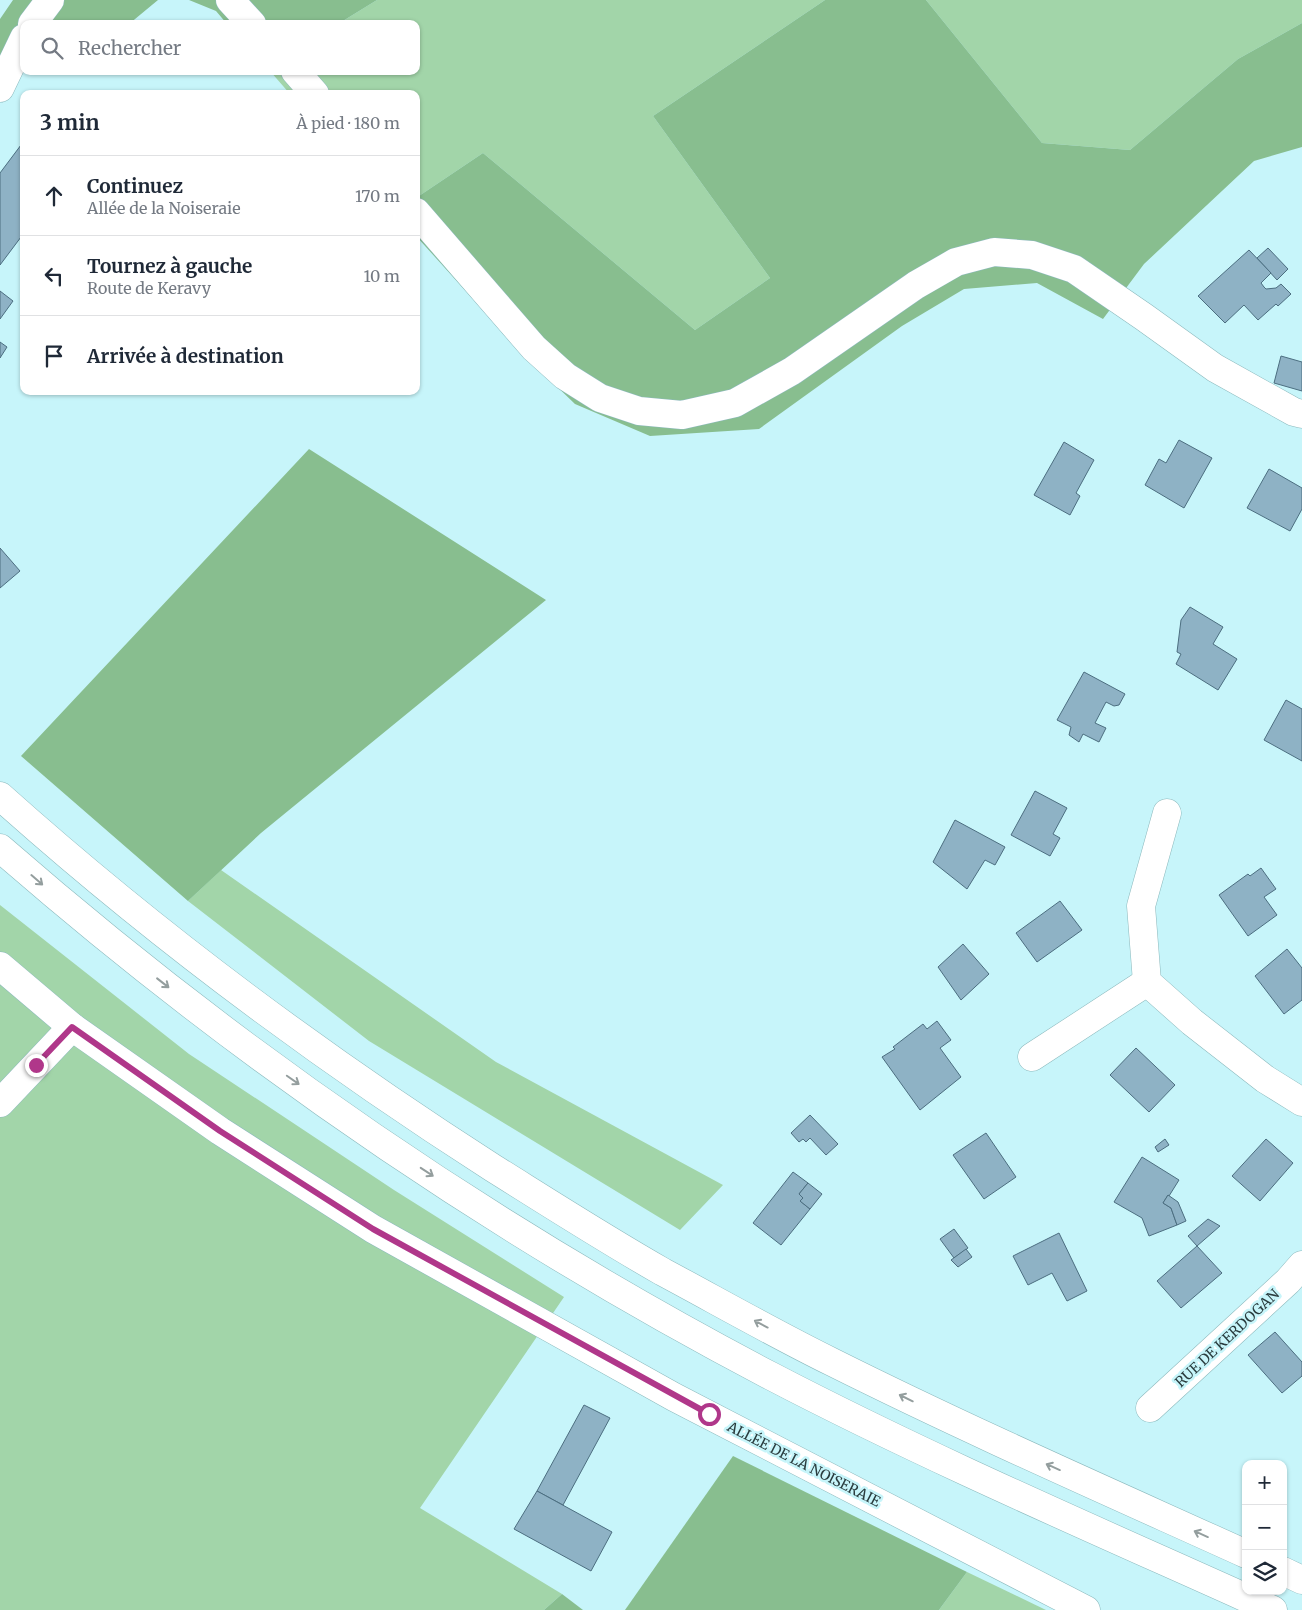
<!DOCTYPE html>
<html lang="fr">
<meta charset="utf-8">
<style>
:root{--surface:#fff;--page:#f2f2f3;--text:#1f2937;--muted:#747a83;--line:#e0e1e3}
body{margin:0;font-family:Merriweather,serif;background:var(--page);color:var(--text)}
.controls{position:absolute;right:15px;bottom:15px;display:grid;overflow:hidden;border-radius:10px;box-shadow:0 1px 4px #0004}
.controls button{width:45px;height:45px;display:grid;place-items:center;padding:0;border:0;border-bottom:1px solid var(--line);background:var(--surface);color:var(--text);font:25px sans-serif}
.stop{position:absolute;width:15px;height:15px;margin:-11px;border:4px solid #b0378a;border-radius:50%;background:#fff}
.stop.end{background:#b0378a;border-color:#fff;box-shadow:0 1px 5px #0008}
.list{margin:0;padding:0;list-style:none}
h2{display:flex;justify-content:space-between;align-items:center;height:65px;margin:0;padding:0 20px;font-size:21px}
h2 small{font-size:16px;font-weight:400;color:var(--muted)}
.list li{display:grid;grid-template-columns:32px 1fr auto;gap:15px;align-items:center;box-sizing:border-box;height:80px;padding:0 20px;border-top:1px solid var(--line)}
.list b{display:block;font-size:19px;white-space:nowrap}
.list p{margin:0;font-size:16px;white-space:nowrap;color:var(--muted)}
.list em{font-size:16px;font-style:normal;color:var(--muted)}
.icon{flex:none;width:28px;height:28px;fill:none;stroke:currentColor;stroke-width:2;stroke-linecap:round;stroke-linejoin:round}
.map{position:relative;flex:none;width:1302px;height:1610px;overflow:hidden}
.search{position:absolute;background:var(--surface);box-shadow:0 1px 4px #0004;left:20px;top:20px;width:400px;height:55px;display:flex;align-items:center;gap:12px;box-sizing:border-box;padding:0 18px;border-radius:10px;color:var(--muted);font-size:19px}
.panel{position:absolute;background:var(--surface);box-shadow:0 1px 4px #0004;left:20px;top:90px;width:400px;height:305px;border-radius:10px}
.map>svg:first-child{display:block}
.green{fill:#a2d5a9}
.forest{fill:#88be8f}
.building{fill:#8eb2c5;stroke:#4c6e80}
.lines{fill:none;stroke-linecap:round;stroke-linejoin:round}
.minor-casing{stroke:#8cb9bd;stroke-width:29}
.highway-casing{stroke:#8cb9bd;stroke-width:29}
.minor{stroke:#fff;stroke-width:28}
.highway{stroke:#fff;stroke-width:28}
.oneway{stroke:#949e9e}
.route{stroke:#b0378a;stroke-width:6}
.labels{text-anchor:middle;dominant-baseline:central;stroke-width:5;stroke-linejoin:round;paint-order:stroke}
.street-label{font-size:14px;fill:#2a3c3e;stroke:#c7f5fa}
</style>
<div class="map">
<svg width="1302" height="1610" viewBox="0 0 1302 1610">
<rect width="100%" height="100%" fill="#c7f5fa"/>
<!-- green -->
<g class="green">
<polygon points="377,0 825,0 653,116 770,278 695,330 483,153 416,198 416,94 290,94 270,71 416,71 416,24 338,24"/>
<polygon points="926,0 1302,0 1302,23 1238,59 1130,150 1042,143"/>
<polygon points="221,870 496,1062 723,1185 680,1230 369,1041 188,901"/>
<polygon points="0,905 189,1054 394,1190 564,1297 420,1508 562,1594 544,1610 0,1610"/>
<polygon points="967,1572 1046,1610 939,1610"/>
</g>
<!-- forest -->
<g class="forest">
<polygon points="13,0 158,0 129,24 24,24 0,60 0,19"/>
<polygon points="189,0 377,0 338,24 227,24 216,11"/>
<polygon points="825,0 926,0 1042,143 1130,150 1238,59 1302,23 1302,147 1254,161 1144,264 1103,319 1037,283 964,289 902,326 759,429 650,436 575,404 520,351 416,236 416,198 483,153 695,330 770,278 653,116"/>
<polygon points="309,449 546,600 261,833 188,901 21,756"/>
<polygon points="733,1456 967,1572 939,1610 625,1610"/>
<polygon points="562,1594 583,1610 544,1610"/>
</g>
<!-- building -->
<g class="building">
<polygon points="24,141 24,233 0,265 0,173"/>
<polygon points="1268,248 1288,269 1277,280 1257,258"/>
<polygon points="1249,250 1271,273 1261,283 1264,287 1266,289 1276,288 1281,284 1291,294 1278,306 1276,304 1258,320 1244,305 1225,323 1198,296"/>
<polygon points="0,291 13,301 0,319"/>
<polygon points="0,342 7,347 0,358"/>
<polygon points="1281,356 1302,362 1302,391 1274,383"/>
<polygon points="1179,440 1212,458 1184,508 1145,485 1159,459 1166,463"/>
<polygon points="1064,442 1094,460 1076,493 1080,496 1070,515 1034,495"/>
<polygon points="1269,469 1302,488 1302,509 1290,531 1247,508"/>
<polygon points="0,548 20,571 0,588"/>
<polygon points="1190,607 1223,627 1213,644 1237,659 1218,690 1176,664 1181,654 1177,652 1181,620"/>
<polygon points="1084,672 1125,694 1119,705 1114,706 1106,702 1095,723 1106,728 1099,742 1083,734 1079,742 1069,735 1071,727 1057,720"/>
<polygon points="1286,700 1302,709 1302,761 1264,740"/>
<polygon points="1035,791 1067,808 1053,834 1060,838 1050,856 1011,835"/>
<polygon points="955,820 1005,847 995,865 985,860 967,889 933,862"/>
<polygon points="1261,868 1276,889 1264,897 1277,915 1248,936 1219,895 1248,874 1250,876"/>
<polygon points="1060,901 1082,930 1037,962 1016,933"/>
<polygon points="963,944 989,974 961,1000 938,967"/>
<polygon points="1287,949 1302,968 1302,1000 1284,1014 1255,976"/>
<polygon points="937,1021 951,1040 940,1048 961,1077 920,1110 882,1057 895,1049 893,1047 923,1024 927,1029"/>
<polygon points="1136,1048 1175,1085 1149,1112 1110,1075"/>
<polygon points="810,1115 838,1144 826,1155 810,1138 806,1142 803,1139 799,1142 791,1133"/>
<polygon points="986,1133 1016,1177 984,1199 953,1155"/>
<polygon points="1165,1139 1169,1145 1158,1152 1155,1147"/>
<polygon points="1266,1139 1293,1163 1260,1201 1232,1176"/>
<polygon points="1142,1157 1179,1180 1169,1196 1168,1195 1163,1203 1171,1208 1177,1225 1149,1236 1142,1218 1114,1202"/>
<polygon points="793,1172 808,1183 799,1194 803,1198 800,1201 810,1209 781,1245 753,1223"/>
<polygon points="808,1183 822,1194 810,1209 800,1201 803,1198 799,1194"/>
<polygon points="1168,1195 1178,1202 1186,1221 1177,1225 1171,1208 1163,1203"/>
<polygon points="1208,1219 1220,1226 1197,1246 1188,1236"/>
<polygon points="954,1229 968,1248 954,1258 940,1239"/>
<polygon points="1059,1233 1087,1291 1067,1301 1052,1273 1028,1285 1013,1256"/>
<polygon points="1197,1246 1222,1273 1181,1308 1157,1281"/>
<polygon points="966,1249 972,1257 958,1267 951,1260"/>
<polygon points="1275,1332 1302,1362 1302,1376 1282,1393 1248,1355"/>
<polygon points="584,1405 610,1418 563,1505 537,1491"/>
<polygon points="537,1491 612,1532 591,1571 514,1529"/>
</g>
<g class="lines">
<defs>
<g id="minor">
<polyline points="230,0 252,24"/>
<polyline points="32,24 50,0"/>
<polyline points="295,71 315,94"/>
<polyline points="0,88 24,38"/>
<polyline points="416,212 534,348 565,376 600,398 639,411 682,415 735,403 792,371 916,285 956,262 994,252 1032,255 1074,269 1144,317 1215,368 1294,412 1302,414"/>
<polyline points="1167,813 1141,906 1147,982 1192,1022 1265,1079 1302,1102"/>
<polyline points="0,966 72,1027 220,1131 373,1229 674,1397 1086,1610"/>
<polyline points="1032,1057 1147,982"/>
<polyline points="0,1103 72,1027"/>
<polyline points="1150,1408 1288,1281 1302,1265"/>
</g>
<g id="highway">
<path d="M0 796C153 933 320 1057 493 1168 549 1203 605 1239 663 1272 719 1302 775 1334 832 1362 968 1430 1107 1491 1246 1554"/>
<path d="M0 848C235 1053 494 1231 771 1376 934 1461 1105 1534 1273 1610"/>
<polyline points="1283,1571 1302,1580"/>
</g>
</defs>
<!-- minor casing -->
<use href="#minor" class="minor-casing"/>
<!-- highway casing -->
<use href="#highway" class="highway-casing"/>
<!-- minor -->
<use href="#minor" class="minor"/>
<!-- highway -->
<use href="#highway" class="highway"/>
</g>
<!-- one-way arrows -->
<defs><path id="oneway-shaft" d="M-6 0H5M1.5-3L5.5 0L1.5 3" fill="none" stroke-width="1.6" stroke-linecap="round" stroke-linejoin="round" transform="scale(1.25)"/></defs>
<g class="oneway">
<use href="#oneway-shaft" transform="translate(37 880) rotate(41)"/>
<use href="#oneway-shaft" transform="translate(163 983) rotate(38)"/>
<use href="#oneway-shaft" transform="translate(293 1080) rotate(35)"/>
<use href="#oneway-shaft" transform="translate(427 1172) rotate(33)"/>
<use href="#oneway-shaft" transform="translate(761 1324) rotate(-152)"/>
<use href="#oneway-shaft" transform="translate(906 1398) rotate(-154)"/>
<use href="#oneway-shaft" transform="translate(1053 1467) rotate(-156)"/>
<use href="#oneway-shaft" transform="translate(1201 1534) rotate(-156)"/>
</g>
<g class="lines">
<!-- route -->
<polyline class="route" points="36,1065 72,1027 220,1131 373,1229 709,1414"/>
</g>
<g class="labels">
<!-- street labels -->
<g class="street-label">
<text transform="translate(1227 1338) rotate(-43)">RUE DE KERDOGAN</text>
<text transform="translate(804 1464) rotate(27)">ALLÉE DE LA NOISERAIE</text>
</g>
</g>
</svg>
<div class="controls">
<button>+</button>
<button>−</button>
<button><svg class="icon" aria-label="layers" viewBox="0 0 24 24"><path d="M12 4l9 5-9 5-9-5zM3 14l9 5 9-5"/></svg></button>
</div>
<div class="stop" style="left:709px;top:1414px"></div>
<div class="stop end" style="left:36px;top:1065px"></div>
<div class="search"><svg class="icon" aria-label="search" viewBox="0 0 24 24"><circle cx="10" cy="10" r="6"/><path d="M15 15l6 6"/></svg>Rechercher</div>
<section class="panel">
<h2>3 min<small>À pied · 180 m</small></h2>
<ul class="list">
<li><svg class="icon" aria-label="ahead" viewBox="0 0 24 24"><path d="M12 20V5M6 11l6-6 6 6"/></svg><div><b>Continuez</b><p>Allée de la Noiseraie</p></div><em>170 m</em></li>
<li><svg class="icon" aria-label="left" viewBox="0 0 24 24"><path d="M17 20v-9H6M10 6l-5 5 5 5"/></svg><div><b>Tournez à gauche</b><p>Route de Keravy</p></div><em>10 m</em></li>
<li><svg class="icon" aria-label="arrive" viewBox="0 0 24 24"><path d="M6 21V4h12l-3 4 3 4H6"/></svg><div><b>Arrivée à destination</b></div></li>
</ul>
</section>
</div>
